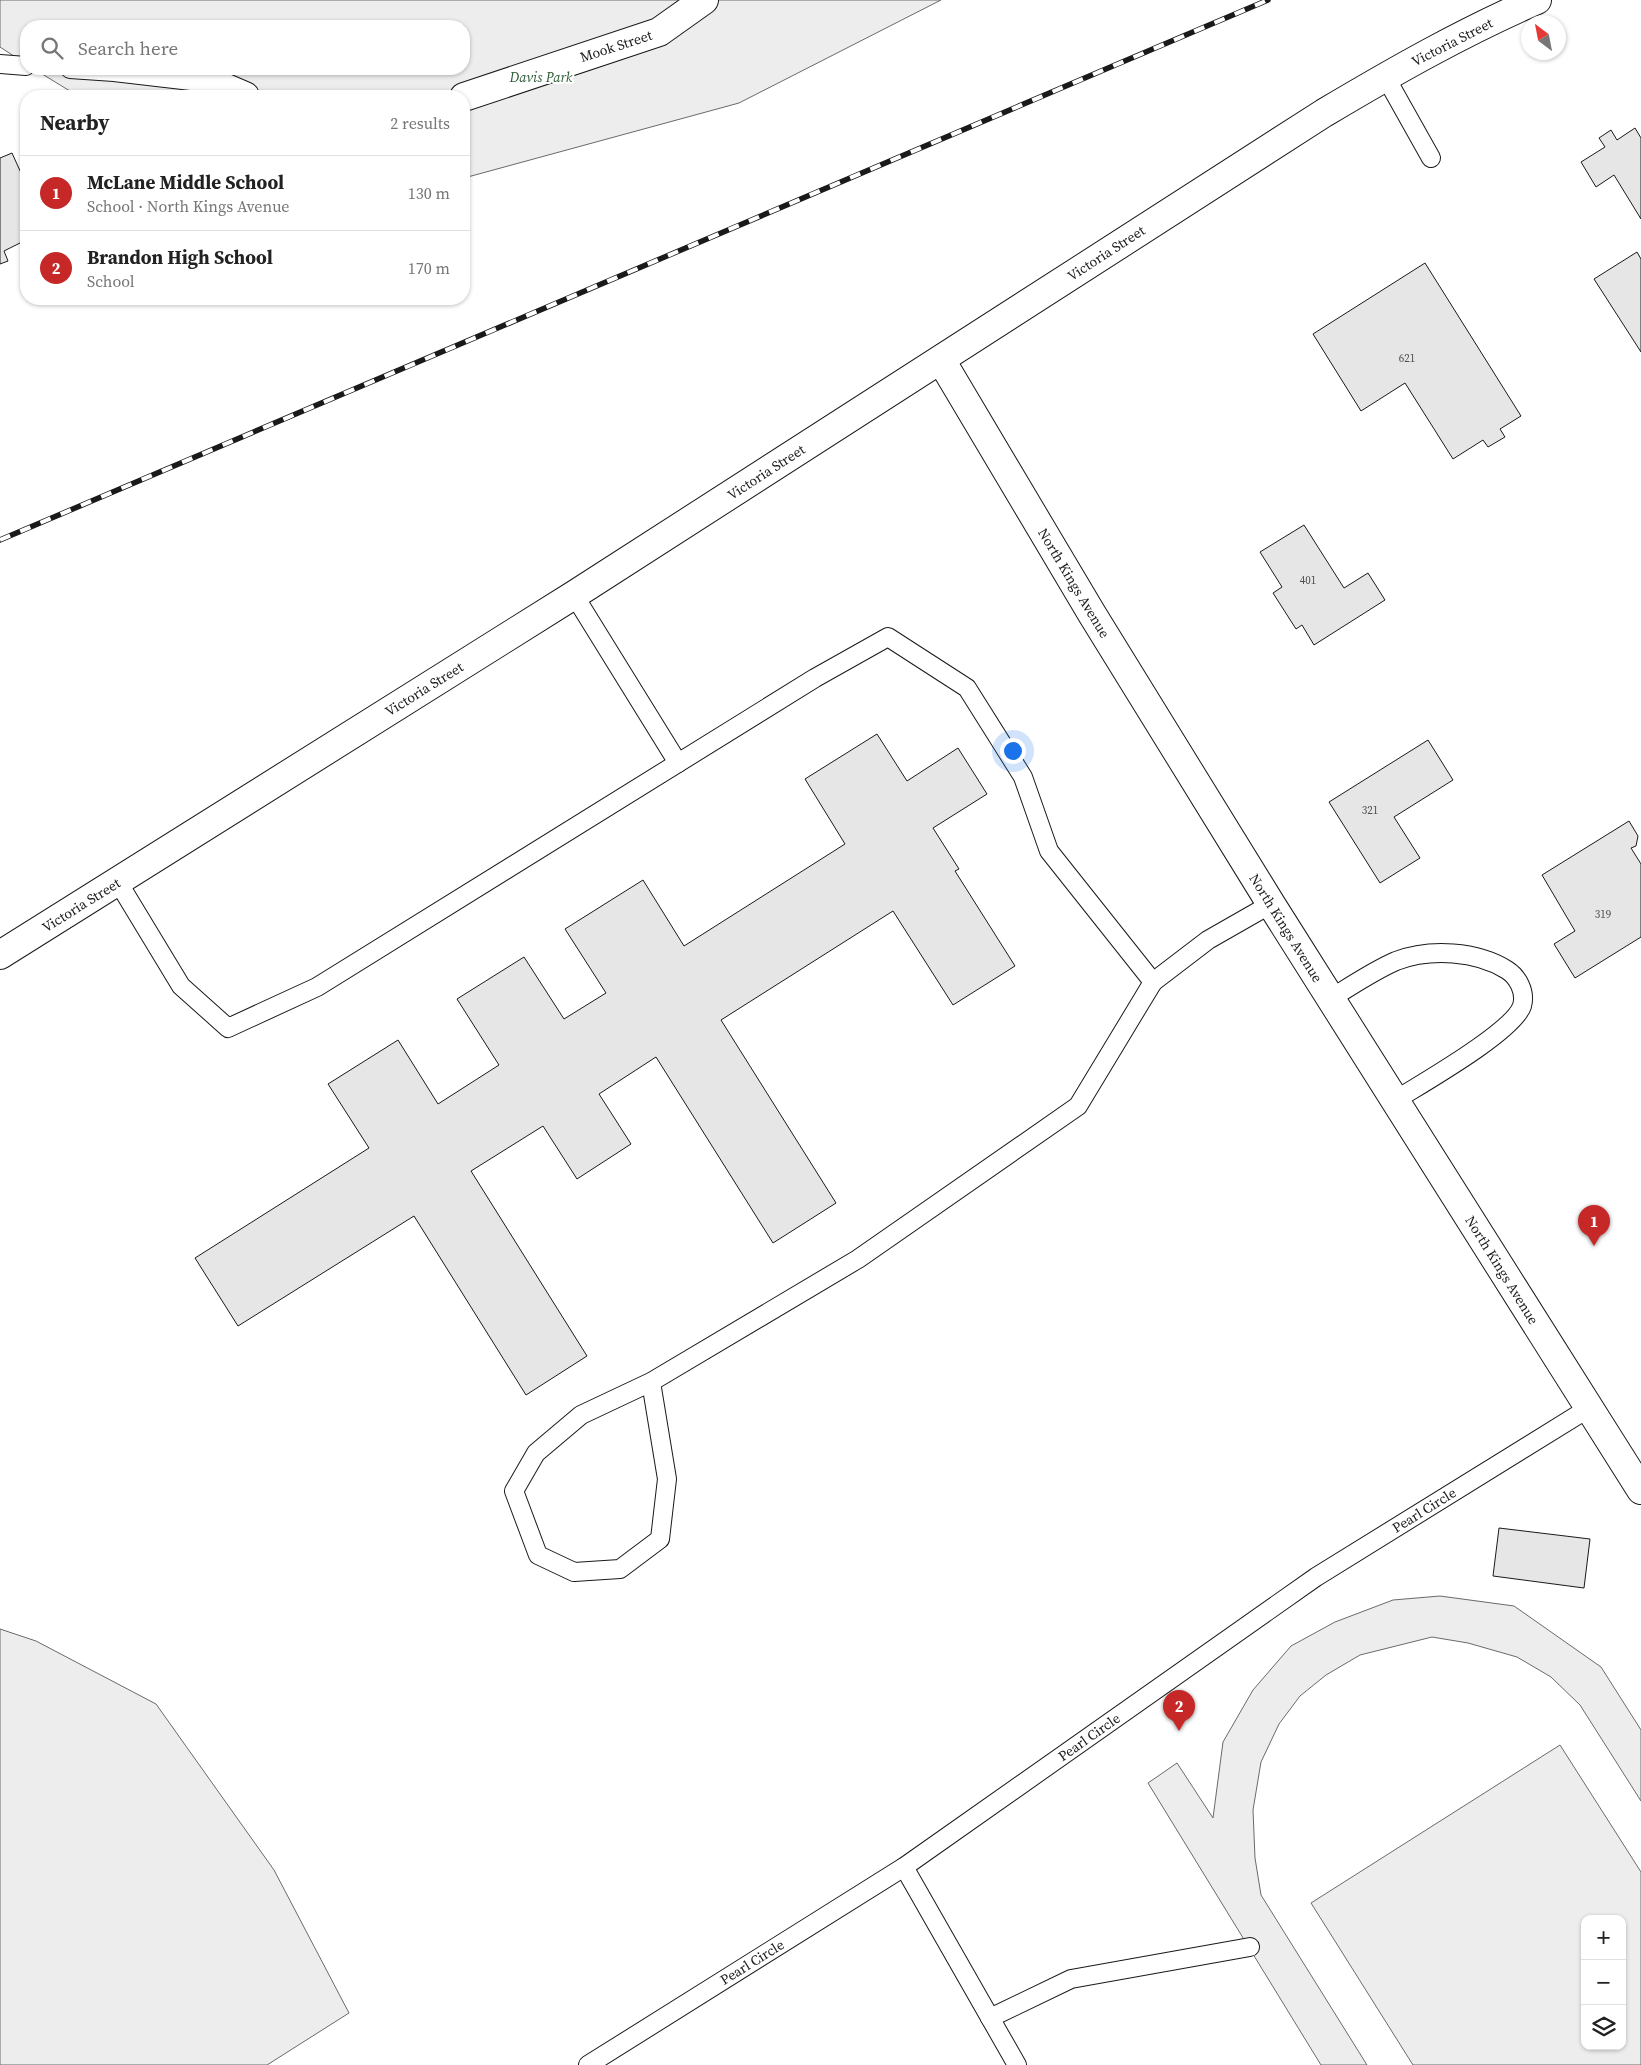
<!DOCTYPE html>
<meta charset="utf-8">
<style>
:root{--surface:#fff;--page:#f6f6f6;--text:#222;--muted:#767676;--line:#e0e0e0;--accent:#c62828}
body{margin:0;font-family:"Source Serif 4",serif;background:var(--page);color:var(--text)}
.controls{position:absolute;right:15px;bottom:15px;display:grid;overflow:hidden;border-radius:10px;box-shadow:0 1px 4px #0004}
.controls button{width:45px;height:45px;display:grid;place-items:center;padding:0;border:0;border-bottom:1px solid var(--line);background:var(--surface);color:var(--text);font:25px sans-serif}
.compass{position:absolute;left:1521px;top:15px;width:45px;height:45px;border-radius:50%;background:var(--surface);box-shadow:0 1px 4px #0004;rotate:328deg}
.you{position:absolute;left:1012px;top:750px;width:18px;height:18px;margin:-12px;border:4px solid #fff;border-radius:50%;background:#1a73e8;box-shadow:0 0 0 8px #1a73e833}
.badge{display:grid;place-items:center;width:32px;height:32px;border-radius:50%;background:var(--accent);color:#fff;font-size:16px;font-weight:700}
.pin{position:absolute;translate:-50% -41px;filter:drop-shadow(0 1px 2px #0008)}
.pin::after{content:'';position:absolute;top:26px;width:18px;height:15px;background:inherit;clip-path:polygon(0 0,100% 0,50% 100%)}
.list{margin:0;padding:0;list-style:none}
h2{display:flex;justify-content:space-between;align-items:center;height:65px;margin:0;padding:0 20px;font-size:21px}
h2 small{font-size:16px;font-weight:400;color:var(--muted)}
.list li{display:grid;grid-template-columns:32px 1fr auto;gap:15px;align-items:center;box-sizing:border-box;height:75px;padding:0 20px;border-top:1px solid var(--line)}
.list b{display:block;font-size:19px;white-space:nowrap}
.list p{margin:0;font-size:16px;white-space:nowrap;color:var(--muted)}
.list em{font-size:16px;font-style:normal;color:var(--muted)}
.icon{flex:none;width:28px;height:28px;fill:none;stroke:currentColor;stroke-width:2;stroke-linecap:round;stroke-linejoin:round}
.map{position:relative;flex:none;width:1641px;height:2065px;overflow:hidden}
.search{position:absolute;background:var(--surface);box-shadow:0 1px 4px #0004;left:20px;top:20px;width:450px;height:55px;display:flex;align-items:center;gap:12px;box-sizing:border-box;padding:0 18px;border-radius:20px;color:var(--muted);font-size:19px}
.panel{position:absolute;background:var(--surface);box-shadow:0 1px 4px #0004;left:20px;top:90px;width:450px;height:215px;border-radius:20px}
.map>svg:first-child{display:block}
.green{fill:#ededed;stroke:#6a6a6a;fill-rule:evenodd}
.building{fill:#e6e6e6;stroke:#1a1a1a}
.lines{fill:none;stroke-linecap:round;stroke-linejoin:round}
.service-casing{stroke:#1a1a1a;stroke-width:20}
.minor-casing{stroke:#1a1a1a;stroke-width:30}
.tertiary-casing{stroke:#1a1a1a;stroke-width:30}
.service{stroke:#fff;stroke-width:18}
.minor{stroke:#fff;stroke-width:28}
.tertiary{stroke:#fff;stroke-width:28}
.rail-casing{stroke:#1a1a1a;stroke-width:5.5}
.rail{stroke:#fff;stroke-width:4;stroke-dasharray:11;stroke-linecap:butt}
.labels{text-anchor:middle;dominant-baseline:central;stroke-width:4;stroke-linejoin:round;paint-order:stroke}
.number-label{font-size:11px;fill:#4d4d4d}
.street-label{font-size:14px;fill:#1a1a1a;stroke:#fff}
.park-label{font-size:14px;font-style:italic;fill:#2b5a34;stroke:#fff}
</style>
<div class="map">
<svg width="1641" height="2065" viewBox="0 0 1641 2065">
<rect width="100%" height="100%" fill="#fff"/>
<!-- green -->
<g class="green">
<polygon points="0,0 941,0 739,103 464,178 464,96 78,96 34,69 464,69 464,26 26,26 26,64 0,47"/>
<polygon points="1440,1596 1514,1606 1601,1667 1641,1730 1641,1801 1580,1705 1551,1677 1517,1657 1468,1643 1432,1637 1360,1655 1326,1675 1300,1696 1279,1724 1261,1762 1253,1810 1255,1858 1261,1895 1367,2065 1321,2065 1148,1783 1177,1763 1213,1818 1223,1742 1253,1690 1291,1646 1335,1622 1393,1600"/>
<polygon points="0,1629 36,1641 156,1704 274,1870 349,2013 267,2065 0,2065"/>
<path d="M1560 1745 1641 1872V2065H1413L1311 1903ZM1585 1919H1622V2046H1585Z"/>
</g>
<!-- building -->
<g class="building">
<polygon points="1635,128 1641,138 1641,219 1614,175 1596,187 1581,162 1605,147 1599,138 1611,130 1617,140"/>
<polygon points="12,153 26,184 26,240 4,251 8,261 0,264 0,158"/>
<polygon points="1637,252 1641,259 1641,352 1594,279"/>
<polygon points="1425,263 1521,416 1500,429 1505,437 1488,447 1483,440 1453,459 1405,383 1361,411 1313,334"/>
<polygon points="1304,525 1344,588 1368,573 1385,600 1314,645 1302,625 1296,629 1273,593 1282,587 1260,552"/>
<polygon points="877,734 907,781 958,748 987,794 933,828 959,869 955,871 1015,966 953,1005 893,911 721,1020 836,1203 773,1243 656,1057 599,1094 631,1144 577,1179 543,1126 471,1171 587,1356 526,1395 414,1216 238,1326 195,1258 369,1148 328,1084 398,1040 438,1104 499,1065 457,999 524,957 564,1019 606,993 565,929 643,880 684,946 845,844 805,779"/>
<polygon points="1428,740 1453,780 1394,817 1420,858 1380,883 1329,802"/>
<polygon points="1629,821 1638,836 1636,846 1631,848 1641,864 1641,937 1575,978 1554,944 1575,931 1542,875"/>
<polygon points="1499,1528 1590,1539 1584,1588 1493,1576"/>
</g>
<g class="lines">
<defs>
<g id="service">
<polyline points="0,64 26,66"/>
<polyline points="70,69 114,72 217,84"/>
<polyline points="1385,76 1431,158"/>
<polyline points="574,595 678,763"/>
<polyline points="118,882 181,986 228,1028 317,987 815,678 888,637 967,688 1023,777 1049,851 1153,982 1208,940 1271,904"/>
<path d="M1330 999C1351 986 1373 971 1396 961 1430 948 1477 951 1507 970 1518 977 1526 992 1522 1006 1513 1032 1421 1084 1394 1101"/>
<polyline points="651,1382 667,1479 660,1539 620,1569 574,1572 538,1555 514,1491 536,1453 581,1415 651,1382 858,1259 1078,1106 1153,982"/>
<polyline points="904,1867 1017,2065"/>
<polyline points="990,2018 1071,1979 1250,1947"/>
<polyline points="588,2065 904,1867 1316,1577 1589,1408"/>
</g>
<g id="minor">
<polyline points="217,84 245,96"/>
<polyline points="464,97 659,32 704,0"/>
</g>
<g id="tertiary">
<polyline points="941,360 1092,614 1271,904 1641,1490"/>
<path d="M0 955 574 595 1324 113C1393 72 1463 32 1537 0"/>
</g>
</defs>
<!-- service casing -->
<use href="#service" class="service-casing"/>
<!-- minor casing -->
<use href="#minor" class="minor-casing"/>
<!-- tertiary casing -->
<use href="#tertiary" class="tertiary-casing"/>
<!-- service -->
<use href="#service" class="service"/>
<!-- minor -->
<use href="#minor" class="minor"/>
<!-- tertiary -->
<use href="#tertiary" class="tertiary"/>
<defs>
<polyline id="rail" points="0,540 1268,0"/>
</defs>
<!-- rail casing -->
<use href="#rail" class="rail-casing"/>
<!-- rail -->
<use href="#rail" class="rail"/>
</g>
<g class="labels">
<!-- number labels -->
<g class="number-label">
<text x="1407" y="358">621</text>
<text x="1308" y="580">401</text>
<text x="1370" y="810">321</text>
<text x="1603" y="914">319</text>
</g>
<!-- street labels -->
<g class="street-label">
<text transform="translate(1452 42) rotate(-27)">Victoria Street</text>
<text transform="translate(616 46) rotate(-18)">Mook Street</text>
<text transform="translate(1106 253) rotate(-33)">Victoria Street</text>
<text transform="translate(766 472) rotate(-33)">Victoria Street</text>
<text transform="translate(1074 583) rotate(59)">North Kings Avenue</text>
<text transform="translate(424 689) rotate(-32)">Victoria Street</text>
<text transform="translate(81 905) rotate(-32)">Victoria Street</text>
<text transform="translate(1286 928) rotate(58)">North Kings Avenue</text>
<text transform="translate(1502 1270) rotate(58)">North Kings Avenue</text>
<text transform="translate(1424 1510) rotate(-32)">Pearl Circle</text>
<text transform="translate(1089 1737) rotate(-35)">Pearl Circle</text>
<text transform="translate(752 1962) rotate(-32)">Pearl Circle</text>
</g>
<!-- park labels -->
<g class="park-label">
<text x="541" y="77">Davis Park</text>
</g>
</g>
</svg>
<div class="controls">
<button>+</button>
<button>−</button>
<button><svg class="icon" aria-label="layers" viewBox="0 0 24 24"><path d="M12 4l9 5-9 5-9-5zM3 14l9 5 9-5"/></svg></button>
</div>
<svg class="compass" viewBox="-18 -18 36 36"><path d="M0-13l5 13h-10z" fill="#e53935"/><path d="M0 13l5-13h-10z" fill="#767676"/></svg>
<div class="you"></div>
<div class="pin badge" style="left:1594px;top:1246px">1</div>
<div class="pin badge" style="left:1179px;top:1731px">2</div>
<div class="search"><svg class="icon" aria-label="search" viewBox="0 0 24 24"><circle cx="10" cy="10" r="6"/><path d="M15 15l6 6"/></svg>Search here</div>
<section class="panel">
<h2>Nearby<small>2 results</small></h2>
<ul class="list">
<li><span class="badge">1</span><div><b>McLane Middle School</b><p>School · North Kings Avenue</p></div><em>130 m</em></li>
<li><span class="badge">2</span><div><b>Brandon High School</b><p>School</p></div><em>170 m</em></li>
</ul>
</section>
</div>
